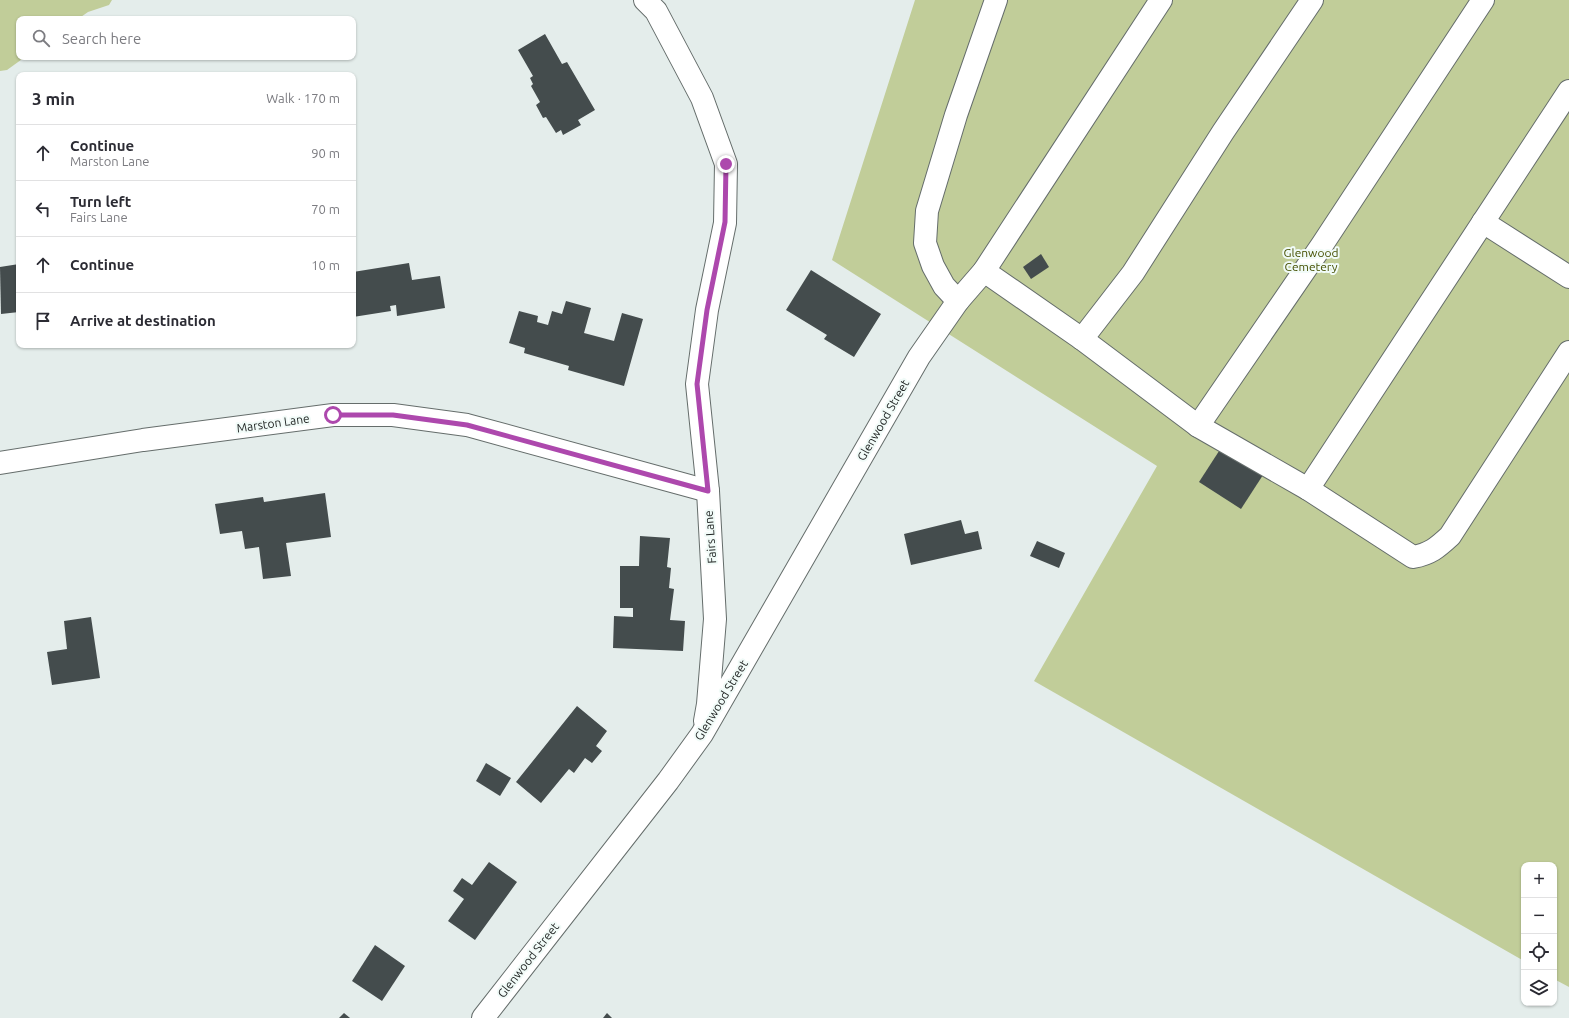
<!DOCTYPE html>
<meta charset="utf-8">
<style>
:root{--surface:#fff;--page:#f2f2f3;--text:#2b2b33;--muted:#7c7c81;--line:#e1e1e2}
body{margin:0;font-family:Ubuntu,sans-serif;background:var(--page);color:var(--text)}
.controls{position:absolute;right:12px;bottom:12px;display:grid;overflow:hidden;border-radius:8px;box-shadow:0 1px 3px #0004}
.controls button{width:36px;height:36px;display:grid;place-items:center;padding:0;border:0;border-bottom:1px solid var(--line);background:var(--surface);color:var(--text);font:20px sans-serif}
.stop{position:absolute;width:12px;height:12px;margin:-9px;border:3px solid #ad48ad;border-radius:50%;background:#fff}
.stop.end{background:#ad48ad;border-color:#fff;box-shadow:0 1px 4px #0008}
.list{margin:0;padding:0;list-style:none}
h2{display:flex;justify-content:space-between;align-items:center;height:52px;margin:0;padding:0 16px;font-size:17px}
h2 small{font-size:13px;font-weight:400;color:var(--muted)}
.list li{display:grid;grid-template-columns:26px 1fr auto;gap:12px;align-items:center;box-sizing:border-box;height:56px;padding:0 16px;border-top:1px solid var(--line)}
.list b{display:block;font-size:15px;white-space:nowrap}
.list p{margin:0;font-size:13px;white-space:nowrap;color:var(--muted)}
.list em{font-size:13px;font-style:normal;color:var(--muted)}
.icon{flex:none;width:22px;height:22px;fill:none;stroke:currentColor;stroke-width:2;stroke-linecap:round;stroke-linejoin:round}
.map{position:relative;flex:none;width:1569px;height:1018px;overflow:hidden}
.search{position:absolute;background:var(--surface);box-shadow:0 1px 3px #0004;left:16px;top:16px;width:340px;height:44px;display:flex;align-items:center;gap:10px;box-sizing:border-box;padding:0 14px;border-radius:8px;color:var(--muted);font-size:15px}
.panel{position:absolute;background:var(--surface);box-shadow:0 1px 3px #0004;left:16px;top:72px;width:340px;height:276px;border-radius:8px}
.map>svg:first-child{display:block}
.green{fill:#c1cd99}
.building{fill:#444c4d}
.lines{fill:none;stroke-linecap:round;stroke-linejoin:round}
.minor-casing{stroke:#656d6b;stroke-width:24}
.minor{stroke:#fff;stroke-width:22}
.route{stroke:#ad48ad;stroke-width:5}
.labels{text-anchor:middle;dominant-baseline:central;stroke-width:4;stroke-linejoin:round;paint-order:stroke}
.park-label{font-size:12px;fill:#454f01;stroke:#f1fbf8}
.street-label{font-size:12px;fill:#222625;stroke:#f1fbf8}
</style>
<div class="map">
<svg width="1569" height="1018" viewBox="0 0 1569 1018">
<rect width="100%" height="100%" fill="#e4edeb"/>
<!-- green -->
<g class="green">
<polygon points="0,0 112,0 109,5 88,12 78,19 19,19 19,57 25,57 7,70 0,71"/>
<polygon points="915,0 1569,0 1569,987 1554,979 1554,865 1524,865 1524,961 1034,681 1157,466 832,260"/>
</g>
<!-- building -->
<g class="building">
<polygon points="545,34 562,64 567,62 595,110 578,120 581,125 563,135 561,130 556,133 546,117 543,118 536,105 540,102 531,86 533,84 530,78 533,76 518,50"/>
<polygon points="1041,254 1049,267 1031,279 1023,267"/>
<polygon points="409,263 412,280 440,276 445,308 397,316 396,305 390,306 391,311 353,317 353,272"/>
<polygon points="19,264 19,312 1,314 0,267"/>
<polygon points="811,270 881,314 854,357 824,339 827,335 786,310"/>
<polygon points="566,301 591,308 584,333 614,341 622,313 643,319 624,386 568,370 569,366 524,353 525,348 509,343 519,311 538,316 537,322 548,325 552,311 562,314"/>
<polygon points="1221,448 1263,475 1241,509 1199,482"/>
<polygon points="325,493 331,537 286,543 291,576 263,579 259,547 245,549 242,531 220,534 215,504 263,497 264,502"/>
<polygon points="961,520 965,534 978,531 982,549 911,565 904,534"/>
<polygon points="640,536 670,538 667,567 671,568 669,588 674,589 670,620 685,621 683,651 613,648 614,616 633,617 633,608 620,608 620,566 639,566"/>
<polygon points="1037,541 1065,553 1059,568 1030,556"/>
<polygon points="91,617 100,678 52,685 47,652 67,649 64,621"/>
<polygon points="577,706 607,731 596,746 602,751 592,763 585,758 574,773 569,769 541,803 516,782"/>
<polygon points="486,763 511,778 500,796 476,781"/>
<polygon points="489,862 517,882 475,940 448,921 464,899 453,891 462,878 472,885"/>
<polygon points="375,945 405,966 382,1001 352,981"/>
<polygon points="344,1013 350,1018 339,1018"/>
<polygon points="607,1013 612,1018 603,1018"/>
</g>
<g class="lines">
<defs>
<g id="minor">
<polyline points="645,0 656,11 702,98 726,164 725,223 707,310 697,384 708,491 715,619 708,704 705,721"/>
<polyline points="1312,0 1223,132 1133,273 1082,339 1198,426 1308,489 1569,91"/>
<polyline points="1483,222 1569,277"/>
<polyline points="984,271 1082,339"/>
<polyline points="958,301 944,286 933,266 925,243 927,211 956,115 996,0"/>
<polyline points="1198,426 1322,245 1483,0"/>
<polyline points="0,463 143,440 333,415 393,415 467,425 708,491"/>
<path d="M1308 489 1413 557C1430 554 1437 548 1450 536L1569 352"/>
<polyline points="483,1018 668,781 702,734 919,357 958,301 984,271 1161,0"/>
</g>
</defs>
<!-- minor casing -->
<use href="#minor" class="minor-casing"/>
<!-- minor -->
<use href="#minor" class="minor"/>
</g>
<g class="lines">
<!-- route -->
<polyline class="route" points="333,415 393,415 467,425 708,491 697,384 707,310 725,222 726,164"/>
</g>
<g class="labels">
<!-- park labels -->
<g class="park-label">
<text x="1311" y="252">Glenwood<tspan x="1311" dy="14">Cemetery</tspan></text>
</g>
<!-- street labels -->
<g class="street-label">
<text transform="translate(883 420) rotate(-60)">Glenwood Street</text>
<text transform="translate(273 423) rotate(-8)">Marston Lane</text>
<text transform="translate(710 537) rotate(-94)">Fairs Lane</text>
<text transform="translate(721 700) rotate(-59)">Glenwood Street</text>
<text transform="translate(528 960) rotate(-52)">Glenwood Street</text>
</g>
</g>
</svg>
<div class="controls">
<button>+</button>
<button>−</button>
<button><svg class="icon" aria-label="locate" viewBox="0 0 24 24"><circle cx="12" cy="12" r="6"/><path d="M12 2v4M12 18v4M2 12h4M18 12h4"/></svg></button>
<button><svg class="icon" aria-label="layers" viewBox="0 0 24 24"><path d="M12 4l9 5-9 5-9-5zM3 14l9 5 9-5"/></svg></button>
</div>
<div class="stop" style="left:333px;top:415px"></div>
<div class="stop end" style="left:726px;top:164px"></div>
<div class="search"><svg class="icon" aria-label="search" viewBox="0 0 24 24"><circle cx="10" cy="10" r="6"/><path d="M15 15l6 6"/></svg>Search here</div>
<section class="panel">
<h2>3 min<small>Walk · 170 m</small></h2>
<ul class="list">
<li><svg class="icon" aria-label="ahead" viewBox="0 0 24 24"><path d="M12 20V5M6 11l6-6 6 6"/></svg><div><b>Continue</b><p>Marston Lane</p></div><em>90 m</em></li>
<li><svg class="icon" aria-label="left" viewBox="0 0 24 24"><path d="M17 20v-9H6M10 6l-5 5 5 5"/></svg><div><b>Turn left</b><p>Fairs Lane</p></div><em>70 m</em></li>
<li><svg class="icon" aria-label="ahead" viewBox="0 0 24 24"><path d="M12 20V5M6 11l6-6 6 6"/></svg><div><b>Continue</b></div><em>10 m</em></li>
<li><svg class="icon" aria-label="arrive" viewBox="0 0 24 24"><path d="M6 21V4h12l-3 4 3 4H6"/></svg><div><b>Arrive at destination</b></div></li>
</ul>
</section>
</div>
